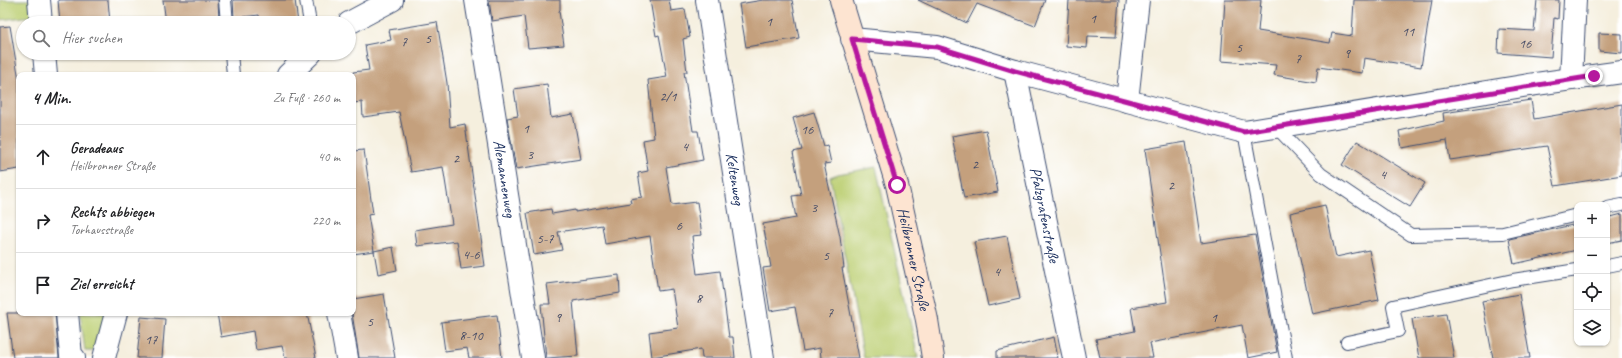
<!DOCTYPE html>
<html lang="de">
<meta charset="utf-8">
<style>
:root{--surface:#fff;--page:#f2f2f2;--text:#202124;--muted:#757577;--line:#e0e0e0}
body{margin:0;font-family:Caveat,sans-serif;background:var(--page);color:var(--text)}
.controls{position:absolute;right:12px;bottom:12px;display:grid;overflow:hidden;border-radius:8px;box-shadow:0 1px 3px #0004}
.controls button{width:36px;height:36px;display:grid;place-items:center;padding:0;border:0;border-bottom:1px solid var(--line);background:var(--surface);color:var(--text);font:20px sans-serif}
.stop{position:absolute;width:12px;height:12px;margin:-9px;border:3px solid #b5179e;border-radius:50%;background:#fff}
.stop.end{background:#b5179e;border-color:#fff;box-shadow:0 1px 4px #0008}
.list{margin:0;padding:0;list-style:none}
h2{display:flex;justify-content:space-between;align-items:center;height:52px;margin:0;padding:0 16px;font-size:17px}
h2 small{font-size:13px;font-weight:400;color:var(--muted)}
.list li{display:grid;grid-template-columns:26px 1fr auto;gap:12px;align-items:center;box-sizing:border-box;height:64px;padding:0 16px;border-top:1px solid var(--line)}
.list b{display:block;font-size:15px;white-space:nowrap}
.list p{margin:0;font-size:13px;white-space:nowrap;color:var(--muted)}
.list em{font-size:13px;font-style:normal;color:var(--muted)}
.icon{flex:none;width:22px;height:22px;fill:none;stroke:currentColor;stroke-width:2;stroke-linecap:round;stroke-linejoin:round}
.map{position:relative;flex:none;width:1622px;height:358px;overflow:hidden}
.search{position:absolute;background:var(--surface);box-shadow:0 1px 3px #0004;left:16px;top:16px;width:340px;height:44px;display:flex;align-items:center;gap:10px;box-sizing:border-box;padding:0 14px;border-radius:22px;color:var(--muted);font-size:15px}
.panel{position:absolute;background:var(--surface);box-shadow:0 1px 3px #0004;left:16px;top:72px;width:340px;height:244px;border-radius:8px}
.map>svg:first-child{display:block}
.green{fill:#bccf72;stroke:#6c7f68}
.building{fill:#c4a07d}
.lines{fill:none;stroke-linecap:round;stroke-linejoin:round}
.lane-casing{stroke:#3c4c71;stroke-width:14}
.street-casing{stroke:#3c4c71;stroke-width:24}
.secondary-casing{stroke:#3c4c71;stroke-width:24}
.lane{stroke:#fff;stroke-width:12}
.street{stroke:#fff;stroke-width:22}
.secondary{stroke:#fde4d1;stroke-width:22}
.route{stroke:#b5179e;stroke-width:5}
.labels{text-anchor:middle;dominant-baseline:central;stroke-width:3;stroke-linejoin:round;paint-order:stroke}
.number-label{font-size:14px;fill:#454b66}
.street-label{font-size:16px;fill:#1b2f5e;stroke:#fff}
</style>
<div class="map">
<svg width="1622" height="358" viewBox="0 0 1622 358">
<rect width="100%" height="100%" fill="#fff"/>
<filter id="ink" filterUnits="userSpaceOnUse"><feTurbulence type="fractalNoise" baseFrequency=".025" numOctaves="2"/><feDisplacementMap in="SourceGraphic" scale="8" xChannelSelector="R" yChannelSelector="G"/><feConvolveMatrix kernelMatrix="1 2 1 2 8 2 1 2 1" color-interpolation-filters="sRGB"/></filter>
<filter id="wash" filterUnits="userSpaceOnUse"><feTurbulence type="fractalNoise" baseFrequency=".012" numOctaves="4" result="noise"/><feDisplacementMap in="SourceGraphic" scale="16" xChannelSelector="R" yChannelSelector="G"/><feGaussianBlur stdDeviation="0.9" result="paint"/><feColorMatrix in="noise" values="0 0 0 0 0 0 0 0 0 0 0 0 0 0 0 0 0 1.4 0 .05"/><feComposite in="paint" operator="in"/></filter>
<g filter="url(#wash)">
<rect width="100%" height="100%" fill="#f5efde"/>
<!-- green -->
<g class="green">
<polygon points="0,0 39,0 41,15 0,20"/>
<polygon points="876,167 918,358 864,358 830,177 838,174"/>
<polygon points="80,313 110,313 93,351 85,351"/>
</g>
<g id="blocks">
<!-- building -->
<g class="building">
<polygon points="58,0 108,0 110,23 60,23"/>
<polygon points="163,0 218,0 219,20 217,20 217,23 166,23"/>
<polygon points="233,0 295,0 298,23 260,23 259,15 234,18"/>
<polygon points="489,0 560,0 560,10 559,11 564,45 528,48 524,16 492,21"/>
<polygon points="650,0 669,0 671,11 685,9 690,37 683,39 687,72 684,72 693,131 698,131 703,160 666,167 672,205 697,202 702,235 692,236 697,274 720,271 729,337 733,337 735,358 702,358 701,349 652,357 649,332 678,328 672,289 658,291 650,236 605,244 602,225 558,232 562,250 534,255 527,213 551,209 552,214 575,210 575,212 631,203 630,199 642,197 638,173 648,171 643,140 654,138 648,80 667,77 659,35 656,36"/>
<polygon points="763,0 792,0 799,38 746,47 739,4"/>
<polygon points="918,0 1045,0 1035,26 977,4 967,23"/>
<polygon points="1069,0 1119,0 1116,37 1088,36 1087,48 1066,46"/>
<polygon points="1225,0 1261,0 1258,31 1330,43 1332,33 1352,36 1354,0 1432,0 1421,67 1364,58 1362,73 1318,67 1316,82 1274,75 1276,65 1221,61"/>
<polygon points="1537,0 1559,0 1558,19 1554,18 1551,57 1498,53 1499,29 1534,31"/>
<polygon points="437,22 447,83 450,127 465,124 485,266 461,269 457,241 417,246 415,230 452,224 443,167 411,172 399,112 363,117 362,102 353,103 353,72 369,70 365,45 391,40 389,30"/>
<polygon points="10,26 19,80 19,169 0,172 0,27"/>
<polygon points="1599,33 1622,34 1622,53 1599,51"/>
<polygon points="547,84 551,118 573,114 581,159 516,169 507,118 518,116 514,89"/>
<polygon points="1531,100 1534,119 1622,104 1622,175 1555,186 1547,146 1450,160 1447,140 1402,148 1399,131 1444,121 1443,113"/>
<polygon points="814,112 824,146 827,145 831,163 824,164 840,237 844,268 842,268 859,358 821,358 820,348 803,351 795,307 770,311 763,268 771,267 763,224 796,218 792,196 801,195 793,152 802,150 793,118"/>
<polygon points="986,130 998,192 964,198 952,136"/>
<polygon points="1357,141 1425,183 1410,207 1342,165"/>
<polygon points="1186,142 1201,243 1255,235 1277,352 1248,358 1242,325 1150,343 1153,358 1100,358 1096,339 1135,331 1131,308 1167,302 1145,149"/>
<polygon points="364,150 373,214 368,215 374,251 353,254 353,151"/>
<polygon points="1325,205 1336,257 1369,250 1379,300 1312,314 1290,213"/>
<polygon points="1622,214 1622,240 1607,243 1607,218"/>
<polygon points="1577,224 1577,250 1514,264 1509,239"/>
<polygon points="1007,236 1020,299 988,306 974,242"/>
<polygon points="393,247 397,270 378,274 374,251"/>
<polygon points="619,275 620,293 573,301 578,356 546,358 541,304 550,304 547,284"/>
<polygon points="384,294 395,358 359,358 352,313 353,313 353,299"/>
<polygon points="1519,294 1530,358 1493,358 1482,301"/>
<polygon points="7,313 55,313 59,358 13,358"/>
<polygon points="217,313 307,313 316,358 285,358 282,346 256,350 253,331 221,337"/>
<polygon points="1446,314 1454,358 1419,358 1412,319"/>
<polygon points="497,315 502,358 469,358 467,348 445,351 441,322"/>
<polygon points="141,317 165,319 162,358 137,358"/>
<polygon points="1054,337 1058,358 997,358 997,351"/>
</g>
</g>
</g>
<g filter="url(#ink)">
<use href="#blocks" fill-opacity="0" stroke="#3c4c71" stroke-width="1"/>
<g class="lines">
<defs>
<g id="lane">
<polyline points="225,0 227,23"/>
<polyline points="306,0 310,23"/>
<polyline points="231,53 233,75"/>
<polyline points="1275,126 1321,174 1411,235 1503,233 1577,215"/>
<polyline points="1244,132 1286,358"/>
<polyline points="1607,208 1622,205"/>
<polyline points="1607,266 1622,263"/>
<polyline points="1347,342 1398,331 1393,306 1513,280 1577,270"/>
</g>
<g id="street">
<polyline points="39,0 41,23"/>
<path id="s1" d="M476 0 533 358"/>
<path id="s2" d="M707 0 763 358"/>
<polyline points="349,23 392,0"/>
<polyline points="852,39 937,47 1015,71 1244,132 1529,85 1622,72"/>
<polyline points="44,53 46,75"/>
<path id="s3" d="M1015 71 1074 358"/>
<polyline points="288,75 311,53"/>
<polyline points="1571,79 1575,0"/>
<polyline points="1127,101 1138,0"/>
<polyline points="67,313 71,356 74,358"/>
<polyline points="339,313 347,358"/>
<polyline points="104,358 116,313"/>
</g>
<g id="secondary">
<path id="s4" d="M841 0 897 185 927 320 933 358"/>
</g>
</defs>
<!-- lane casing -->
<use href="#lane" class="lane-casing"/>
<!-- street casing -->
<use href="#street" class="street-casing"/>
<!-- secondary casing -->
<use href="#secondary" class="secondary-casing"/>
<!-- lane -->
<use href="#lane" class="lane"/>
<!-- street -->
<use href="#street" class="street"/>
<!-- secondary -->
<use href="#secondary" class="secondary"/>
</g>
</g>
<g class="lines" filter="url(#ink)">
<!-- route -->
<polyline class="route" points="897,185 852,39 937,47 1015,71 1244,132 1594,76"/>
</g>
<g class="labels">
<!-- number labels -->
<g class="number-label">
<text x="1093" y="18">1</text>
<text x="769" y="21">1</text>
<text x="1408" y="31">11</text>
<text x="428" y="38">5</text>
<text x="404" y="41">7</text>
<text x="1525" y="43">16</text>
<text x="1239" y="47">5</text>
<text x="1347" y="53">9</text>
<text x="1298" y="58">7</text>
<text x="668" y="96">2/1</text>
<text x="526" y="128">1</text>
<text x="807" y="129">16</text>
<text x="685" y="146">4</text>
<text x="530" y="154">3</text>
<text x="456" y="158">2</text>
<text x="975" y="164">2</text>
<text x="1383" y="174">4</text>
<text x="1171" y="185">2</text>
<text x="814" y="207">3</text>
<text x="679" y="225">6</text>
<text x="545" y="238">5-7</text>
<text x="471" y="254">4-6</text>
<text x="826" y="255">5</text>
<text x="997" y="271">4</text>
<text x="699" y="298">8</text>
<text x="830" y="312">7</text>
<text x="558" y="317">9</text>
<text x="1214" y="317">1</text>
<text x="370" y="321">5</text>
<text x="471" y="335">8-10</text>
<text x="151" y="339">17</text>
</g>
<!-- street labels -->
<g class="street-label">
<text stroke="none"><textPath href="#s1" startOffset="181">Alemannenweg</textPath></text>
<text stroke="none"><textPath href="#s2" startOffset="181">Keltenweg</textPath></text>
<text stroke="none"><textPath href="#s3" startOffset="147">Pfalzgrafenstraße</textPath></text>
<text stroke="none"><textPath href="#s4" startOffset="269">Heilbronner Straße</textPath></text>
</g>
</g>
</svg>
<div class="controls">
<button>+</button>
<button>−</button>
<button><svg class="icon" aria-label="locate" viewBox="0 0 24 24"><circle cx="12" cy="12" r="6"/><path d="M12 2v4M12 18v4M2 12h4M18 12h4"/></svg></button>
<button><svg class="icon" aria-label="layers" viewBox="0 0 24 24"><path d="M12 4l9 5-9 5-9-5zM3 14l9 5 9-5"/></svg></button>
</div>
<div class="stop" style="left:897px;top:185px"></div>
<div class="stop end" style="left:1594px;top:76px"></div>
<div class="search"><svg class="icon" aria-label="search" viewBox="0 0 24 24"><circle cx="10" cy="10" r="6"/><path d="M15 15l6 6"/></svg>Hier suchen</div>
<section class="panel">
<h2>4 Min.<small>Zu Fuß · 260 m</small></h2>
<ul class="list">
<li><svg class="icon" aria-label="ahead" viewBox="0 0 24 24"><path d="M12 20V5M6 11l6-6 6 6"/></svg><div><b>Geradeaus</b><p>Heilbronner Straße</p></div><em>40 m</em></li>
<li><svg class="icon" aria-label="right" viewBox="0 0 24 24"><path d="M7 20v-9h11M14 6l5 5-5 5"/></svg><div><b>Rechts abbiegen</b><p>Torhausstraße</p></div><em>220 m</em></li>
<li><svg class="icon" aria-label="arrive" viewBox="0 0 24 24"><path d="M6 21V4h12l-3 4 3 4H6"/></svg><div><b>Ziel erreicht</b></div></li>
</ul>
</section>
</div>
